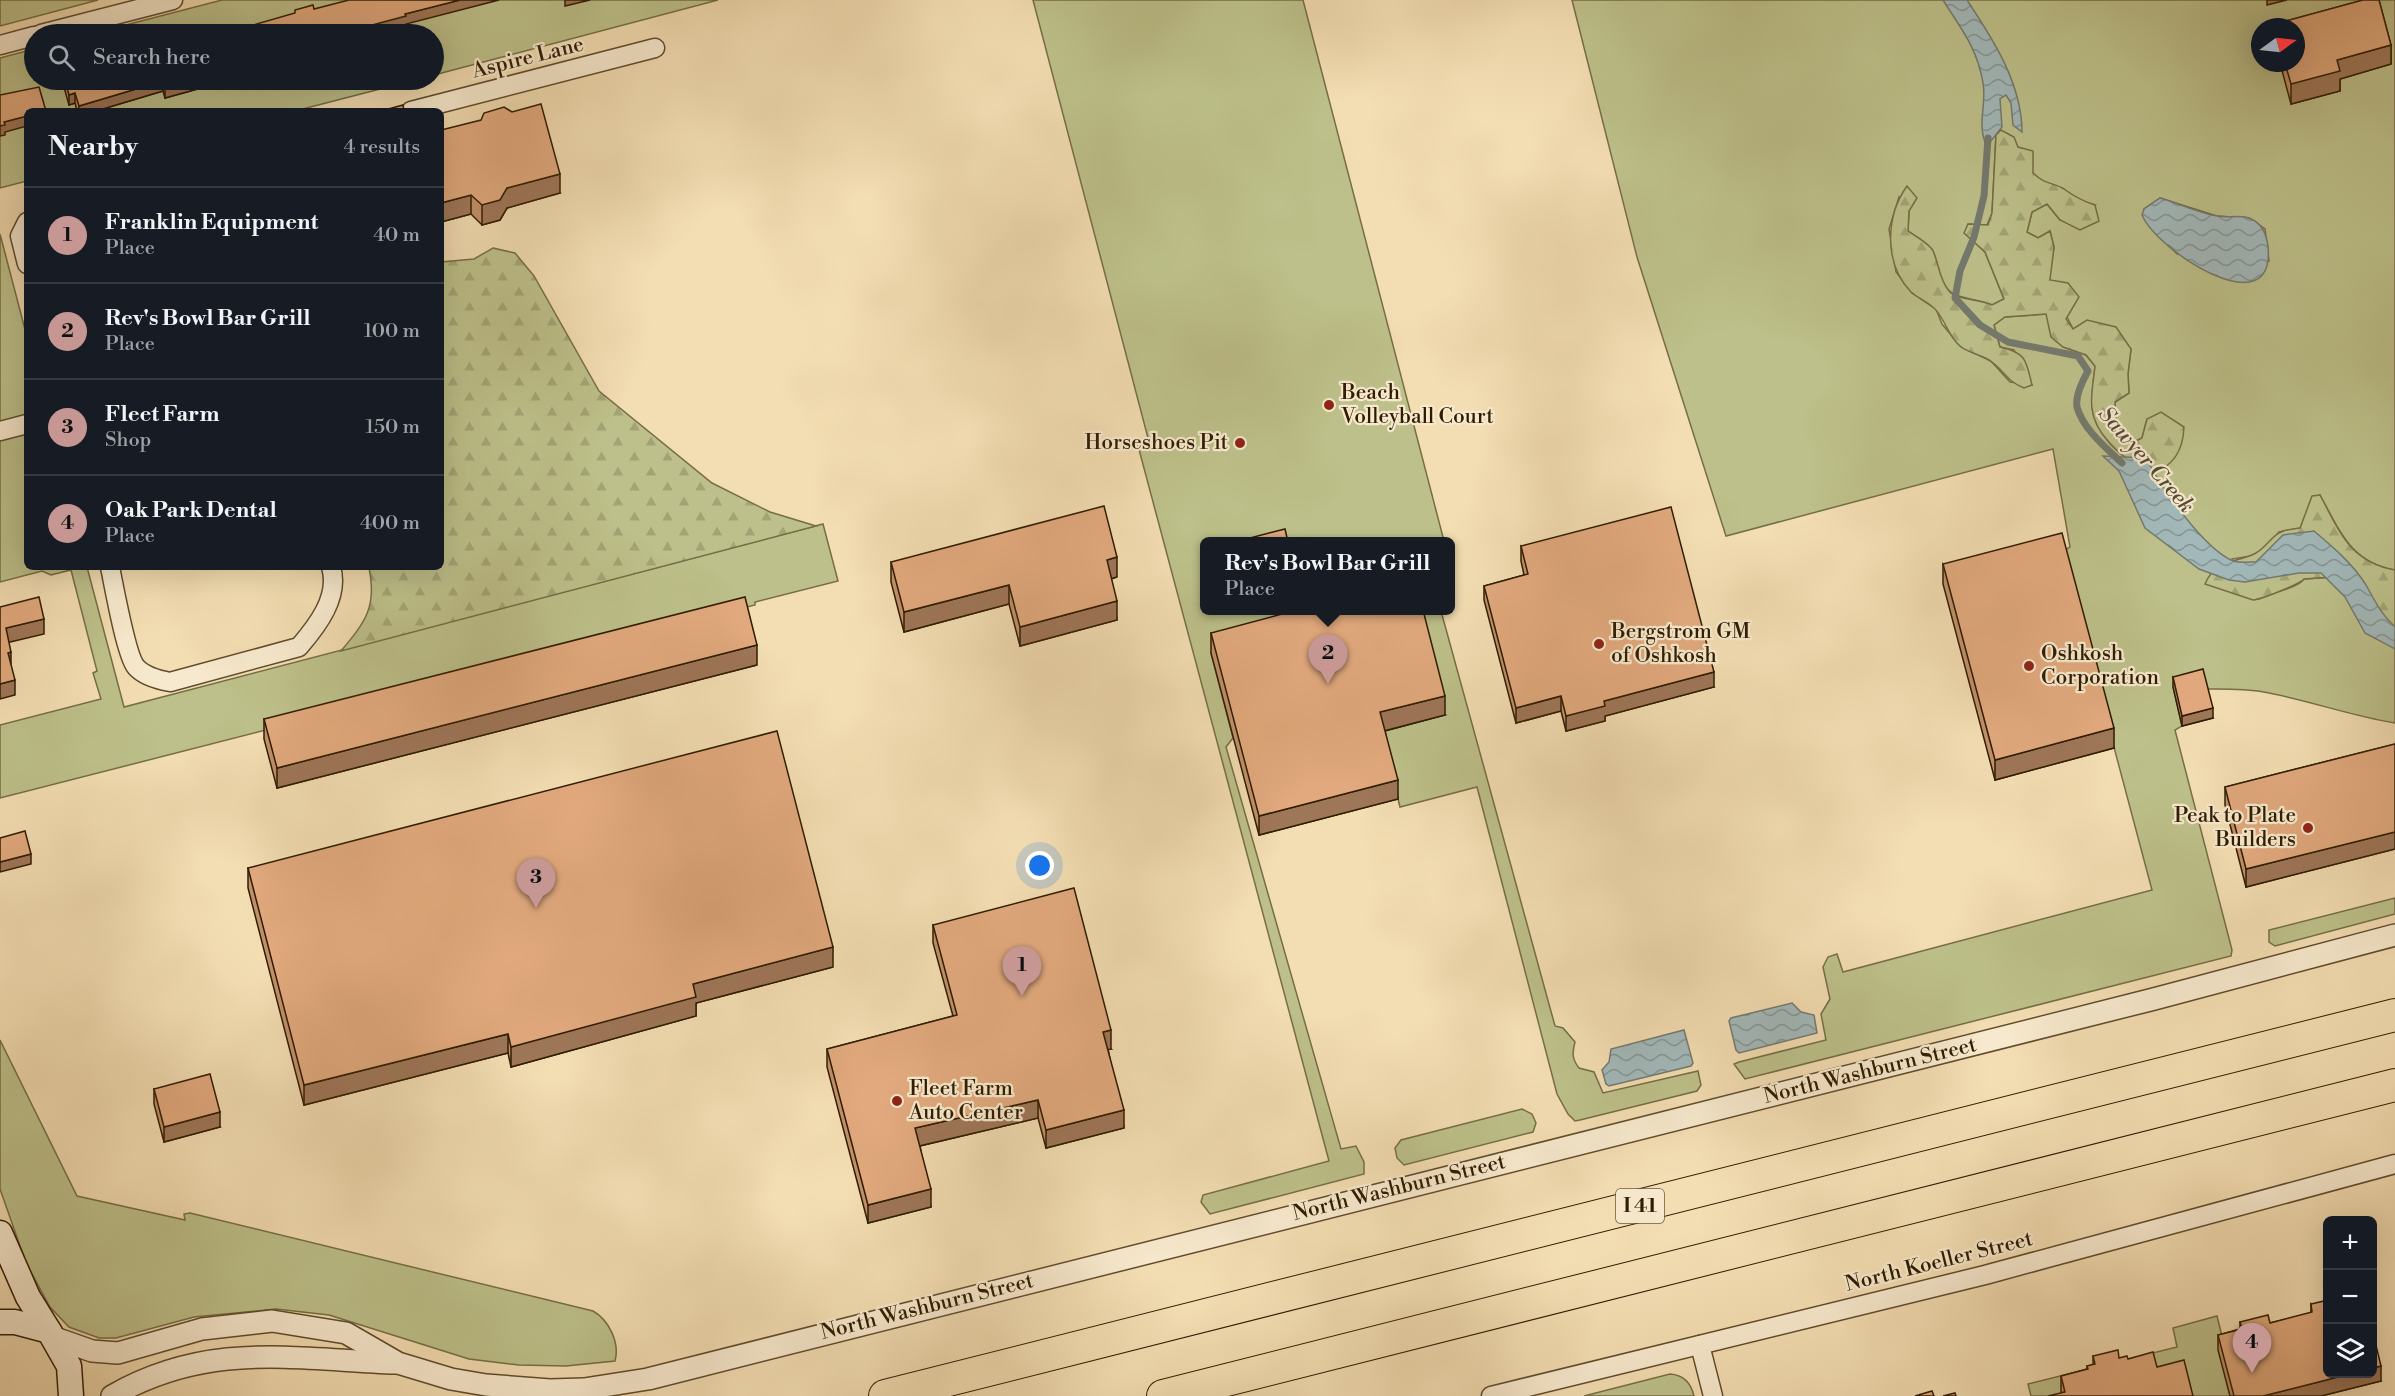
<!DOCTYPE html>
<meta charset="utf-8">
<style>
:root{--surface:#171b24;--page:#20242c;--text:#f1f3f6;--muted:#9ea1a6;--line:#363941;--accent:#c59692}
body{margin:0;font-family:"Libre Bodoni",serif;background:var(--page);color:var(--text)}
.controls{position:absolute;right:18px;bottom:18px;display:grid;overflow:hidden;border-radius:9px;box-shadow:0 6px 24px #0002}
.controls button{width:54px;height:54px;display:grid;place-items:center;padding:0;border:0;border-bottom:2px solid var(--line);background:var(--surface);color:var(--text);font:30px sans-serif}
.compass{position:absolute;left:2251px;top:18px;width:54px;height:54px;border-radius:50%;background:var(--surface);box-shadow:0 6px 24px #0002;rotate:75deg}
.you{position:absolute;left:1040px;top:866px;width:21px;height:21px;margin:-15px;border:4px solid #fff;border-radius:50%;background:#1a73e8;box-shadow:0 0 0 9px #1a73e833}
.badge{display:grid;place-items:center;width:39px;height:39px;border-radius:50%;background:var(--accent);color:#111;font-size:20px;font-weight:700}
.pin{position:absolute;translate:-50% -50px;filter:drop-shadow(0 2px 3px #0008)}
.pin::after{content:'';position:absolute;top:32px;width:21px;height:18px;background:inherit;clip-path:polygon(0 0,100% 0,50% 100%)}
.popup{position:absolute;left:1200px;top:537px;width:255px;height:78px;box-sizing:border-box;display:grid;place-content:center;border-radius:9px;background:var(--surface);filter:drop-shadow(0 2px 4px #0005);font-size:20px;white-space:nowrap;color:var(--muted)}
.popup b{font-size:22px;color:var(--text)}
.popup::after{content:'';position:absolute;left:50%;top:100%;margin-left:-12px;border:12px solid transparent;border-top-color:var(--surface)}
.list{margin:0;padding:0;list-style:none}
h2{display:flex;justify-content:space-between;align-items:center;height:78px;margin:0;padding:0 24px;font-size:26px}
h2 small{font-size:20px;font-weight:400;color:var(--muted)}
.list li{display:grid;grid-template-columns:39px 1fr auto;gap:18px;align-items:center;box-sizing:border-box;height:96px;padding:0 24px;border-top:2px solid var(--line)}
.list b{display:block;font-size:22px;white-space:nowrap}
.list p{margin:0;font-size:20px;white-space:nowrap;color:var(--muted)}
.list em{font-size:20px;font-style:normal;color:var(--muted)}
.icon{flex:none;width:33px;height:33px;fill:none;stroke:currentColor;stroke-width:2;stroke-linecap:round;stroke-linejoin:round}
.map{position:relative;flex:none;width:2395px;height:1396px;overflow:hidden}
.search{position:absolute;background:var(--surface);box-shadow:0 6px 24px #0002;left:24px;top:24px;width:420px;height:66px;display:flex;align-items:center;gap:15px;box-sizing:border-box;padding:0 21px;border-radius:33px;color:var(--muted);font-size:22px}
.panel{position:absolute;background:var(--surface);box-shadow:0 6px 24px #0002;left:24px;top:108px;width:420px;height:462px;border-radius:9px}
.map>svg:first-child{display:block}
.grass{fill:#bdc08a;stroke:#766e45;stroke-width:1.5;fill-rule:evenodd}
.forest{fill:url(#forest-firs);stroke:#766e45;stroke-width:1.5}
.water{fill:url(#water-waves);stroke:#747a6f;stroke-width:1.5}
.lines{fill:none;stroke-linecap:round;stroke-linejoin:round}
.stream{stroke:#747a6f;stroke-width:7}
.minor-casing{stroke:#604c2c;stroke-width:21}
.tertiary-casing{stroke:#604c2c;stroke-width:24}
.secondary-casing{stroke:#2f1c00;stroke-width:27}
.motorway-casing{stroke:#2f1c00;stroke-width:34}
.minor{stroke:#f7e9cd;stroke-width:18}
.tertiary{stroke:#f7e9cd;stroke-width:21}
.secondary{stroke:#f7e9cd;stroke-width:24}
.motorway{stroke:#f3ddb2;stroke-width:32}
.wall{fill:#c2916c;stroke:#2f1c00;stroke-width:1.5}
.shaded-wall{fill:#9e7658;stroke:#2f1c00;stroke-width:1.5}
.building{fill:#e1a97d;stroke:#2f1c00;stroke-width:1.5}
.poi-dot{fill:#8f2418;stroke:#f7e9cd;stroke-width:2}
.labels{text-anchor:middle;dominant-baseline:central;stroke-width:4.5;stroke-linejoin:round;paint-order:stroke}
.shield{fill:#f7e9cd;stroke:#6b5a3e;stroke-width:1.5}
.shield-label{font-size:20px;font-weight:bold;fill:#2f1c00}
.street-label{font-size:21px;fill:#2f1c00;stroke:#f7e9cd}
.poi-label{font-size:21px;fill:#2f1c00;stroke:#f7e9cd;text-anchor:start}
.water-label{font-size:22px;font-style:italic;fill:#524b38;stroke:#f7e9cd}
</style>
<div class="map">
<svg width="2395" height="1396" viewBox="0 0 2395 1396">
<defs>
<pattern id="forest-firs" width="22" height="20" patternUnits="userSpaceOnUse" patternTransform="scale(1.5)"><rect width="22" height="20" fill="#bdc08a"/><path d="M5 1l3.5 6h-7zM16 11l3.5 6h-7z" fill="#a3a475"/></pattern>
<pattern id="water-waves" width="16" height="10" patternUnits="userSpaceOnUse" patternTransform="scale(1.5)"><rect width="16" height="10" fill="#a2b8b9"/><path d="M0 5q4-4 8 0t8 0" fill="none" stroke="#849594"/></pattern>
</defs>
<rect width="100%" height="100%" fill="#f3ddb2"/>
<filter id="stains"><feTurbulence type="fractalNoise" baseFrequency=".00333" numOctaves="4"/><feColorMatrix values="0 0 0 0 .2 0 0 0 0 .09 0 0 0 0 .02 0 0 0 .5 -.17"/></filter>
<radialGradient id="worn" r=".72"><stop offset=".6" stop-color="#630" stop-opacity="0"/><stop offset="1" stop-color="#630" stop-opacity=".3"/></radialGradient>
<!-- grass -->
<g class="grass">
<polygon points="0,0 98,0 0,26"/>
<polygon points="222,0 718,0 434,75 434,34 91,34"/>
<polygon points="1033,0 1303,0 1444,541 1205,542 1205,610 1363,610 1211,653 1233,738 1226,747 1341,1149 1356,1146 1364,1162 1364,1174 1210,1214 1201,1202 1203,1195 1329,1161 1137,442 1148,438"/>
<path d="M1572 0H2395V570C2351 563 2340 531 2320 495L2301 528 2279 532 2267 547 2251 556 2232 559 2259 599C2273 591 2295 590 2304 579L2333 577 2395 631V723C2351 716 2308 700 2264 692 2233 687 2204 691 2173 687L2182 726 2175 730 2232 950 2231 956 1745 1079 1734 1064 1739 1062 1826 1040 1821 1014 1830 999 1823 967 1828 957 1837 954 1843 972 2152 890 2062 552 2070 547 2053 449 1726 536 1637 257ZM2260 27H2296V63H2260ZM1996 135 2018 147 2033 173 2044 183 2062 188 2078 200 2095 205 2060 220 2047 204 2032 212 2027 232 2038 238 2050 231 2054 247 2049 280 2073 329 2131 349 2128 374 2129 393 2115 402 2116 432 2130 444 2142 438 2147 419 2149 476C2127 459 2095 438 2092 408 2091 395 2094 379 2095 366L2086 355 2063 347 2047 314 2005 317 1994 325 2000 347 2014 350 2032 385 2010 382 1991 361 1961 347 1942 324 1936 309 1912 293 1896 272 1889 229 1899 197 1909 211 1908 231C1915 236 1930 244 1933 251 1939 264 1939 285 1952 293 1964 300 1979 299 1992 305L2004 299 1985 252 1965 233 1968 224 1987 225 1992 213ZM2160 198 2217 216 2249 218 2265 229 2269 261 2177 254 2162 238 2144 209Z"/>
<polygon points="34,49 34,80 415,80 295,111 27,111 27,181 0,188 0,58"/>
<polygon points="0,234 27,337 27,567 87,567 124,707 823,524 838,581 755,602 755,605 0,798 0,725 101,699 93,673 97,671 71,570 51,575 42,571 0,582"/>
<path d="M1418 611H1441L1555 1026 1563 1028 1575 1042C1572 1053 1572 1059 1579 1068L1594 1072 1603 1093 1698 1071 1701 1085 1697 1091 1580 1120 1575 1121 1568 1114 1557 1094 1477 787 1400 807 1398 799 1380 732 1445 715Z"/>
<polygon points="2395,898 2395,914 2275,946 2269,942 2269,930"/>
<path d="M0 1040 77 1196 185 1220 184 1214 190 1213 593 1311C609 1320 620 1343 615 1361L566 1366 519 1365 469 1359 329 1315 276 1309 194 1317 116 1338H99L69 1327 50 1307 26 1263 0 1189Z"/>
<polygon points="1522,1109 1532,1114 1536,1123 1533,1132 1404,1165 1397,1158 1395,1148 1401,1140"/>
<polygon points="2217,1316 2223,1340 2219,1350 2230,1396 2031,1396 2028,1384 2177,1347 2173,1328"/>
<path d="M1670 1374C1684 1375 1691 1383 1694 1396H1584Z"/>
</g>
<!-- forest -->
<g class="forest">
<path d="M2001 130 2014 137 2018 147 2033 151V173C2047 186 2051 181 2064 189 2075 197 2082 201 2095 205L2099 221 2080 230 2060 220 2047 204 2032 212 2027 232 2038 238 2050 231 2054 247 2050 280 2068 283 2079 297 2066 319 2073 329 2087 320 2116 327 2131 349 2128 374 2129 393 2115 402 2116 432 2130 444 2142 438 2147 419 2161 412 2184 427C2183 452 2173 466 2149 476 2127 459 2095 438 2092 408 2090 395 2094 379 2095 366L2086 355 2063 347 2051 337 2046 314 2005 317 1994 325 2000 347C2027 353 2026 361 2032 385L2024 388C2006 381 2003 369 1989 360 1980 354 1968 353 1960 346 1948 336 1944 317 1934 308 1927 302 1918 298 1911 292 1884 264 1885 217 1907 186L1917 198 1909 211 1908 231C1915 236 1930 244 1933 251 1939 264 1939 279 1949 291 1956 300 1980 299 1992 305L2004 299 1985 252 1964 233 1968 224 1988 225 1992 213 1996 135Z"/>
<path d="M493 248 515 253 534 276 599 391 712 483 770 512 816 526 341 651C366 621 377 607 369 567H441V262L474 259Z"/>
<path d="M2320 495C2340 532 2350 562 2395 570V631L2333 577 2304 579C2300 584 2262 599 2253 600L2205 584C2215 560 2232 563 2252 555 2265 550 2272 535 2281 532 2287 529 2295 529 2300 528L2312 496Z"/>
</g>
<!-- water -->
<g class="water">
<path d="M1943 0H1967C1993 39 2022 84 2022 132L2013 125 2011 103 2006 95 2000 99 2002 127 1987 146C1976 126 1987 104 1983 83 1977 47 1961 29 1943 0Z"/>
<path d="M2160 198C2179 203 2197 213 2217 216 2227 218 2238 215 2249 218 2262 223 2266 233 2268 246 2276 328 2157 251 2142 215L2144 209Z"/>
<path d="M2103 456 2146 458C2161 487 2203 548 2233 561 2240 563 2249 562 2256 562L2283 535 2314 531C2333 547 2353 564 2366 585 2375 601 2381 614 2395 627V649L2365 633 2345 597 2321 573H2299L2245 582 2229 580 2199 569 2145 528 2119 471Z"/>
<polygon points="1792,1003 1801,1012 1814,1015 1817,1033 1739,1053 1736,1050 1729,1021 1731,1018"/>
<polygon points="1684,1030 1693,1063 1691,1066 1609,1086 1606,1084 1602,1070 1609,1062 1611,1049"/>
</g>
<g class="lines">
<!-- stream -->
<path class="stream" d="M1988 138 1984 196 1974 237 1960 271 1955 298 1980 325 2008 342 2078 356 2088 371C2083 380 2075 396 2077 407 2083 429 2106 448 2122 463"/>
<defs>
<g id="minor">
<polyline points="41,34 173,0"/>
<polyline points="0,45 34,36"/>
<polyline points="411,111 655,48"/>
<polyline points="27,222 20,236 27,264"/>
<polyline points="0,431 27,424"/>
<path d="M110 567C114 586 126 655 136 667 144 676 159 680 170 682L299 647C317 626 340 597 331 567"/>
<polyline points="1700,1345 1713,1396"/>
<polyline points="1491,1396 1985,1275 2395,1164"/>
</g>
<g id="tertiary">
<polyline points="55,1338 92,1351 118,1353 202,1329 272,1321 346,1333 398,1363 451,1379 486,1385 550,1390 584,1389 648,1379 2154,999 2395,935"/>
<path d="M112 1396C208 1341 292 1359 395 1363"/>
</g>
<g id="secondary">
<polyline points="0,1233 28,1297 49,1331"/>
<polyline points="0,1322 15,1322 49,1331 69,1366 71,1396"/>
</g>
<g id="motorway">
<polyline points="885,1396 2395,1015"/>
<polyline points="1163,1396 2395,1085"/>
</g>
</defs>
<!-- minor casing -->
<use href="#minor" class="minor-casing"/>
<!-- tertiary casing -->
<use href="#tertiary" class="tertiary-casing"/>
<!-- secondary casing -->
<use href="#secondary" class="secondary-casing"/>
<!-- motorway casing -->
<use href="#motorway" class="motorway-casing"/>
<!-- minor -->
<use href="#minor" class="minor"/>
<!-- tertiary -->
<use href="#tertiary" class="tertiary"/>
<!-- secondary -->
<use href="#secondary" class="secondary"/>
<!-- motorway -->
<use href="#motorway" class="motorway"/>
</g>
<!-- wall -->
<g class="wall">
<polygon points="2363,0 2379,0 2391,45 2391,64 2340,79 2340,91 2291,104 2280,63 2296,63 2296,27 2275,27 2275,24"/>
<polygon points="62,80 230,80 165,98 163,91 96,111 77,111 75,103 69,105"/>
<polygon points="441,130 560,193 507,208 500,220 482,225 471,214 441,222"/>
<polygon points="1521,546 1714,687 1605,716 1605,721 1566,731 1561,711 1516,723 1484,600 1484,586 1524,575 1521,561"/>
<polygon points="891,562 1117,577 1111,579 1117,620 1020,646 1009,604 904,632 891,582"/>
<polygon points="1943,564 2114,748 1995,780 1943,584"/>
<polygon points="1211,633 1445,715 1385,731 1398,799 1259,835 1211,653"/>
<polygon points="757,665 277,788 264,739 264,719"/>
<polygon points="2173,677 2213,718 2182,726 2173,687"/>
<polygon points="2395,744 2395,849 2246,887 2225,805 2225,787"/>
<polygon points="248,868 833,967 696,1003 696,1016 511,1067 508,1053 304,1105 248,888"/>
<polygon points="933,925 1111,1049 1108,1049 1124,1128 1046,1148 1038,1118 920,1146 931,1207 868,1223 827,1067 827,1049 953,1016 933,943"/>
<polygon points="154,1089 220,1127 164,1142 154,1104"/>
<polygon points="2311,1304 2381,1381 2321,1396 2230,1396 2218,1350 2218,1335 2240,1329 2240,1322 2270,1323 2311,1313"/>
<polygon points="2093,1356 2128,1359 2157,1367 2061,1393 2061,1376 2087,1369 2087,1366 2093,1365"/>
</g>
<!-- shaded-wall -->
<g class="shaded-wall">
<polygon points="460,0 499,0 406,24 406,26 375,34 346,34 346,32 405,14"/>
<polygon points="565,0 590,0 565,6"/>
<polygon points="2267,0 2287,0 2267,5"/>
<polygon points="345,26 345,34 313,34"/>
<polygon points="2391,45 2391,64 2340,79 2340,91 2291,104 2291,84 2337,60"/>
<polygon points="194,80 230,80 165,98 165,88"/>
<polygon points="163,81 163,91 96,111 79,111 79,106"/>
<polygon points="75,93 75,103 69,105 69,95"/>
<polygon points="27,116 27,126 5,132 5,135 0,136 0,126 4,122"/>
<polygon points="560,174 560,193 507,208 500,220 482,225 482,205 507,188"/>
<polygon points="471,195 471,214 441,222 441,203"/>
<polygon points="1117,557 1117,577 1107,580 1107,560"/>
<polygon points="1009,585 1009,604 904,632 904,612"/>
<polygon points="1117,601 1117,620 1020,646 1020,627"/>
<polygon points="44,619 44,634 6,643 6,628"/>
<polygon points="757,645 757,665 277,788 277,768"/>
<polygon points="11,652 11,667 8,653"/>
<polygon points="1714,672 1714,687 1605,716 1605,721 1566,731 1566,716 1604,701"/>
<polygon points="15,680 15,695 0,699 0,684"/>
<polygon points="1445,696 1445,715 1380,732 1380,712"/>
<polygon points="1561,696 1561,711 1516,723 1516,708"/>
<polygon points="2213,708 2213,718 2182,726 2182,716"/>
<polygon points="2114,728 2114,748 1995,780 1995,760"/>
<polygon points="1398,780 1398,799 1259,835 1259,816"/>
<polygon points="2395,832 2395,849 2246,887 2246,869"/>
<polygon points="31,854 31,864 0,872 0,862"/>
<polygon points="833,947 833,967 696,1003 696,1016 511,1067 511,1047 693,984"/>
<polygon points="1111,1030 1111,1049 1103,1051 1103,1032"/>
<polygon points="508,1034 508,1053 304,1105 304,1085"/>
<polygon points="1038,1100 1038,1118 915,1147 915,1128"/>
<polygon points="1124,1110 1124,1128 1046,1148 1046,1130"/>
<polygon points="220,1112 220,1127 164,1142 164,1127"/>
<polygon points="931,1189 931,1207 868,1223 868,1205"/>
<polygon points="2381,1366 2381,1381 2321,1396 2263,1396 2350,1374 2373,1374 2373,1368"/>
</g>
<!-- building -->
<g class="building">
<polygon points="349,0 460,0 405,14 406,16 346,32 345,26 313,34 222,34 295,13 295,10 313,5 314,9"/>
<polygon points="2363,0 2379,0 2391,45 2337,60 2340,71 2291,84 2285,63 2296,63 2296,27 2276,27 2275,24"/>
<polygon points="65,80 194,80 165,88 163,81 79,106 75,93 69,95"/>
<polygon points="39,87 46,111 27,111 27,116 4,122 5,125 0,126 0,95"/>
<polygon points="541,104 560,174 507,188 500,200 482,205 471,195 441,203 441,130 481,120 484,113 504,107 512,112"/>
<polygon points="403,105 404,111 381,111"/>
<polygon points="1104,506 1117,557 1107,560 1117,601 1020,627 1009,585 904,612 891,562"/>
<polygon points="1671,507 1714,672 1604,701 1605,706 1566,716 1561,696 1516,708 1484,586 1528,574 1521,546"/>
<polygon points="1285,529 1288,542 1242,542 1242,540"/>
<polygon points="2062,533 2114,728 1995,760 1943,564"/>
<polygon points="39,597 44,619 6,628 11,652 8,653 15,680 0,684 0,607"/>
<polygon points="745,597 757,645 277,768 264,719"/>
<polygon points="1297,610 1423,610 1445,696 1380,712 1398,780 1259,816 1211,633"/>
<polygon points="2203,669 2213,708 2182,716 2173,677"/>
<polygon points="777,731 833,947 693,984 696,997 511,1047 508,1034 304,1085 248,868"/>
<polygon points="2395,744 2395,832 2246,869 2225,787"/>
<polygon points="25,831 31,854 0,862 0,838"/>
<polygon points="1074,888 1111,1030 1103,1032 1124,1110 1046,1130 1038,1100 915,1128 931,1189 868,1205 827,1049 957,1015 933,925"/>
<polygon points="210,1074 220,1112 164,1127 154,1089"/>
<polygon points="2328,1300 2328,1374 2350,1374 2263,1396 2234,1396 2218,1335 2242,1329 2240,1322 2268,1315 2270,1323 2312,1312 2311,1304"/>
<polygon points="2373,1333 2381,1366 2373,1368"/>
<polygon points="2118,1350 2119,1358 2127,1356 2128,1359 2153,1352 2157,1367 2184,1360 2193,1396 2048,1396 2065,1392 2061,1376 2088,1369 2087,1366 2095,1364 2093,1356"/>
<polygon points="1932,1391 1934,1396 1915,1396"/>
<polygon points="1955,1393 1956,1396 1943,1396"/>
</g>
<!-- markers -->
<g class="poi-dot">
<circle cx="1329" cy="405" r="6"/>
<circle cx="1240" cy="443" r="6"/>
<circle cx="1599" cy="644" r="6"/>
<circle cx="2029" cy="666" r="6"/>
<circle cx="2308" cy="828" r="6"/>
<circle cx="897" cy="1101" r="6"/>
</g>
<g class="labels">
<!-- shield labels -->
<rect class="shield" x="1616" y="1189" width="48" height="34" rx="4.5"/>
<g class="shield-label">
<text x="1640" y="1206">I 41</text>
</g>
<!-- street labels -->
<g class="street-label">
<text transform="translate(528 58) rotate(-14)">Aspire Lane</text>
<text transform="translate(1870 1071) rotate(-14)">North Washburn Street</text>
<text transform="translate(1399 1188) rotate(-14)">North Washburn Street</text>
<text transform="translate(1939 1262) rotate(-14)">North Koeller Street</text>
<text transform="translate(927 1307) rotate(-14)">North Washburn Street</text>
</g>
<!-- poi labels -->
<g class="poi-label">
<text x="1341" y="393">Beach<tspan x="1341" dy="24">Volleyball Court</tspan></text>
<text x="1228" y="443" text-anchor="end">Horseshoes Pit</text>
<text x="1611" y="632">Bergstrom GM<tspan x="1611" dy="24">of Oshkosh</tspan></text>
<text x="2041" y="654">Oshkosh<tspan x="2041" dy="24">Corporation</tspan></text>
<text x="2296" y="816" text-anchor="end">Peak to Plate<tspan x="2296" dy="24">Builders</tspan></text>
<text x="909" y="1089">Fleet Farm<tspan x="909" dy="24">Auto Center</tspan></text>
</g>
<!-- water labels -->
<g class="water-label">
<text transform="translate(2146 460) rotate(49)">Sawyer Creek</text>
</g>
</g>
<rect width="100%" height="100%" filter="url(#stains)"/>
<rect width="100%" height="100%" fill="url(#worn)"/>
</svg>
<div class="controls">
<button>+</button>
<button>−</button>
<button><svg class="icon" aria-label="layers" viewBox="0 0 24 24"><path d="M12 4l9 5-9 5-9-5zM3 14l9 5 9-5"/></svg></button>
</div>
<svg class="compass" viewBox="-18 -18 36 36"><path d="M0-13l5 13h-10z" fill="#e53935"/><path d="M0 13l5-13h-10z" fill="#9ea1a6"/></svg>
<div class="you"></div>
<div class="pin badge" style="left:1022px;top:996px">1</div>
<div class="pin badge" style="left:1328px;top:684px">2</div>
<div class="popup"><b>Rev's Bowl Bar Grill</b>Place</div>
<div class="pin badge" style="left:536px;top:908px">3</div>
<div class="pin badge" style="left:2252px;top:1373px">4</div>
<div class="search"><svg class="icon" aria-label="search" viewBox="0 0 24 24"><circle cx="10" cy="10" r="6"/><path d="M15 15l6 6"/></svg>Search here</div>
<section class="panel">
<h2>Nearby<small>4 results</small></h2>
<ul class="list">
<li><span class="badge">1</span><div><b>Franklin Equipment</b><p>Place</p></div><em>40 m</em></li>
<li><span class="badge">2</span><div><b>Rev's Bowl Bar Grill</b><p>Place</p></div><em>100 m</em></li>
<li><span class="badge">3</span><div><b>Fleet Farm</b><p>Shop</p></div><em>150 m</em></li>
<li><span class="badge">4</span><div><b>Oak Park Dental</b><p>Place</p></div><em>400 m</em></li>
</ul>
</section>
</div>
